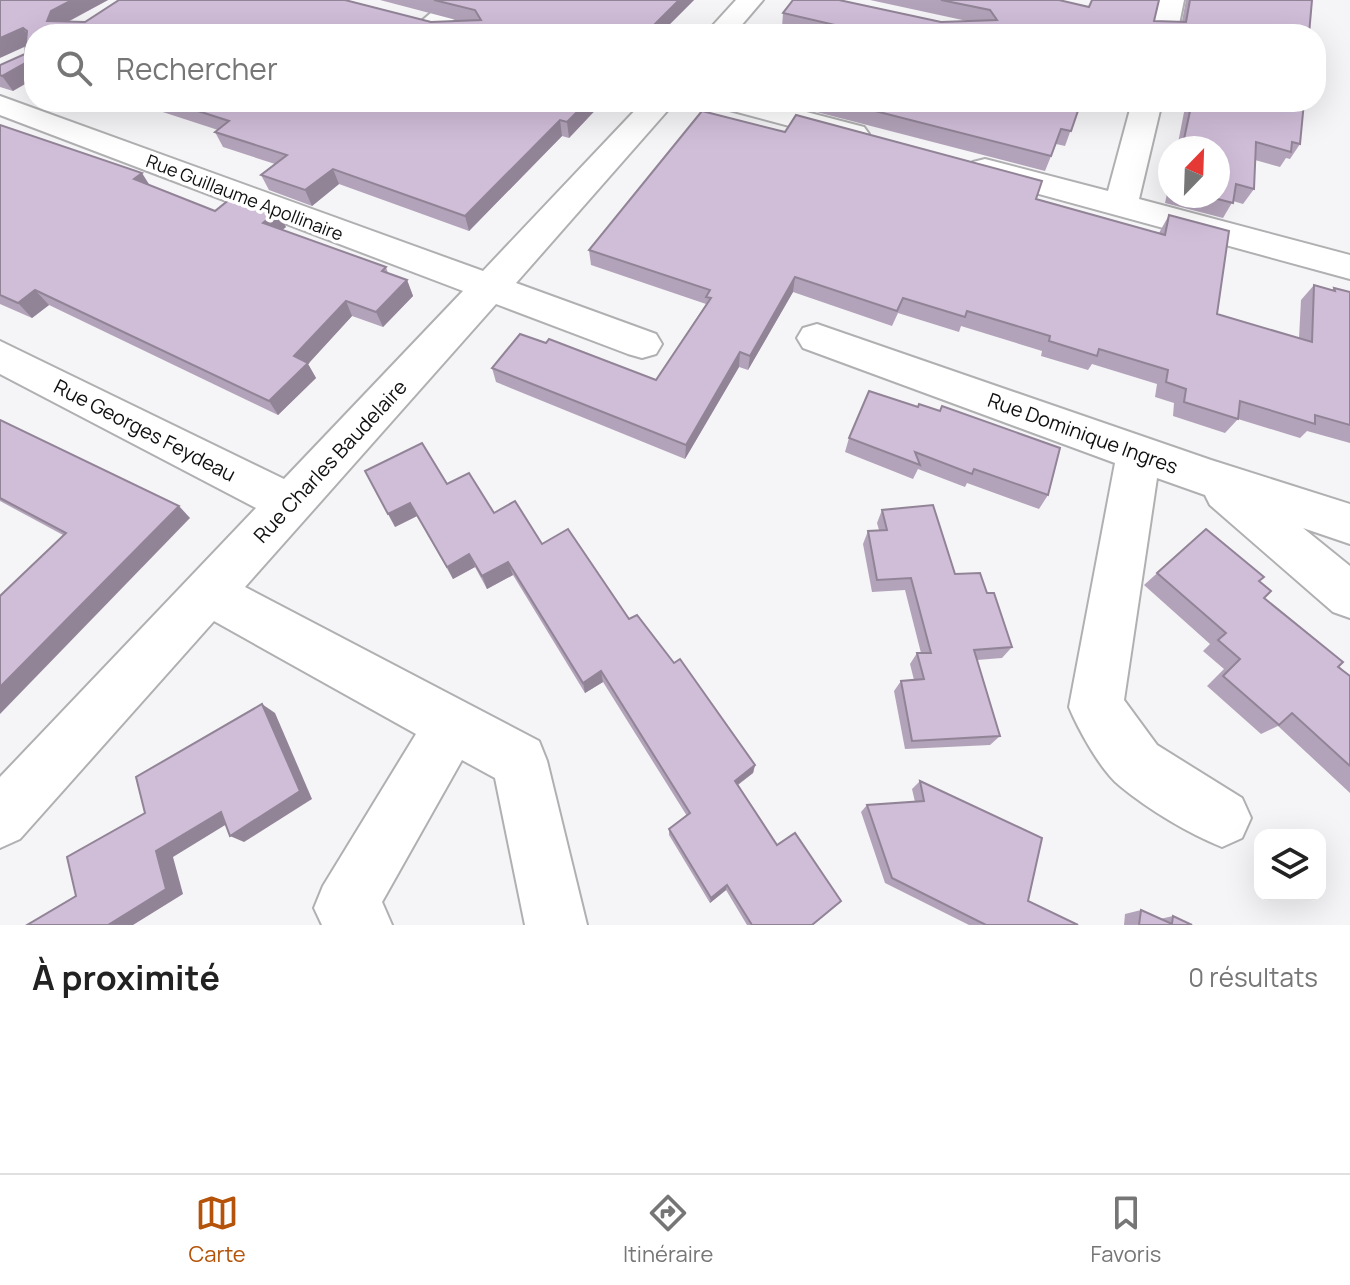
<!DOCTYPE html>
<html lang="fr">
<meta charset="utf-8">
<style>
:root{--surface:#fff;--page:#f2f2f2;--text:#222;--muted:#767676;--line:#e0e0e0;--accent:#b45309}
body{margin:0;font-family:Manrope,sans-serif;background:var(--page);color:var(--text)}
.controls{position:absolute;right:24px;bottom:24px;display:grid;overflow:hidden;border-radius:16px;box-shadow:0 8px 32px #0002}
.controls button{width:72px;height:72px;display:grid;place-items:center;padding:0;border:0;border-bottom:2px solid var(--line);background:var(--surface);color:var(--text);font:40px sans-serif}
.compass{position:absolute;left:1158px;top:136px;width:72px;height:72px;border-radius:50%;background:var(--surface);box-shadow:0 8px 32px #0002;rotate:23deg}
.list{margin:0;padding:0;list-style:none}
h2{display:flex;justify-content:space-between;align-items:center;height:104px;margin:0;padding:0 32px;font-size:34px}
h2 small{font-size:26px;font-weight:400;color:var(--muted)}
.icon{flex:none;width:44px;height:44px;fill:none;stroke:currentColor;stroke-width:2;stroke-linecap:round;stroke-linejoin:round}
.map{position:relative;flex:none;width:1350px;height:925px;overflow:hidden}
.search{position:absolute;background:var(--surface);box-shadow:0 8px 32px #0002;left:24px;right:24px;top:24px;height:88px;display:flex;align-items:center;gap:20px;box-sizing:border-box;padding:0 28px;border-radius:32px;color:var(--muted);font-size:30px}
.sheet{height:248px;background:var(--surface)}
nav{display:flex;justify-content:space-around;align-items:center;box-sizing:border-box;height:112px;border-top:2px solid var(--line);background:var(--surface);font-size:22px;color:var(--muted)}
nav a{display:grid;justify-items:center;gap:4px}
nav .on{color:var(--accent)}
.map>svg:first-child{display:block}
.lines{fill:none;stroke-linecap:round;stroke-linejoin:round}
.minor-casing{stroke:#b0b0b2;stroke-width:4}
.minor{fill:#fff;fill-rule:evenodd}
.wall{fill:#b3a3ba}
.shaded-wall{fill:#928497}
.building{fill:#d0bdd8;stroke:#928497;stroke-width:2}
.labels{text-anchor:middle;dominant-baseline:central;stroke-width:7;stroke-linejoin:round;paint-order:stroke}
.far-street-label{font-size:18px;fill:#0f0f10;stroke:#fff}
.street-label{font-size:20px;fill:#0f0f10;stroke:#fff}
</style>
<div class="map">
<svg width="1350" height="925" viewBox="0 0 1350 925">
<rect width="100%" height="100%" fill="#f5f5f7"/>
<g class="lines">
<defs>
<g id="minor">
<polygon points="446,0 476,0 442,30 422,30 418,24"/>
<polygon points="736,0 763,0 734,34 705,34"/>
<polygon points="1158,0 1184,0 1177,34 1149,34"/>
<polygon points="0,96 483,271 643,102 675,102 516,283 656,334 662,344 656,354 642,358 628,354 496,304 245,587 539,741 547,761 587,925 525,925 495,778 462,760 382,902 392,925 322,925 314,908 323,886 416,734 214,621 20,839 0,848 0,777 256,508 0,374 0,341 284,479 463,291 0,115"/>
<polygon points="718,102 768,102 864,127 869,134 864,141 853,143 722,108"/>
<polygon points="1132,102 1162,102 1139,199 1350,255 1350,279 973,176 969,169 973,162 985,159 1108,191"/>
<path d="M817 324 1211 460 1350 504V544L1303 528 1350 566V618L1333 612 1210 505 1205 495 1157 478 1124 700 1157 745 1242 798 1251 818 1242 838 1222 847C1188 833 1149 810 1120 786 1101 771 1078 729 1069 707L1115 463 803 348 797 338 803 328Z"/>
</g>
</defs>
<!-- minor casing -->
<use href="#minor" class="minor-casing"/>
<!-- minor -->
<use href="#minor" class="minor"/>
</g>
<!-- wall -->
<g class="wall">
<polygon points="0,0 108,0 68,22 431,22 460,21 380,0 694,0 660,34 34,34 13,91 0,87 0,65 25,54 26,46"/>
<polygon points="870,0 1059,0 1154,21 1182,21 1186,0 1312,0 1309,34 809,34 782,27 783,13 941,22 967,21"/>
<polygon points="132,102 603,102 569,138 562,136 469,231 339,184 312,206 269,190 261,175 275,164 223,147 215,132 218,130"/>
<polygon points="810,102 1081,102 1065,146 1056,144 1045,171 809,110"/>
<polygon points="1186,102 1304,102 1300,144 1290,159 1286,158 1280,167 1255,160 1254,189 1243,204 1233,201 1223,218 1165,203 1170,179 1170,196 1218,196 1218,148 1177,148"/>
<polygon points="0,125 215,211 286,227 282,230 386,267 388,273 407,280 413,296 383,327 352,316 308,364 316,378 278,415 49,305 32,318 0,304"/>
<polygon points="1036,199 1159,233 1169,215 1217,314 1299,338 1301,300 1314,285 1332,290 1334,288 1350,292 1350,443 1307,431 1300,438 1238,419 1225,433 1173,416 1174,403 1155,397 1157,384 1092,364 1088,370 1041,356 1042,351 961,326 959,332 898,313 892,326 793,292 748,370 739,367 685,459 496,382 492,368 656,380 706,304 591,265 589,250"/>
<polygon points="869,391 1048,495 1039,509 967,483 965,487 918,469 913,479 845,452 849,438"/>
<polygon points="0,420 190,518 63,535 0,501"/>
<polygon points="447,484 542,544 629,619 674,663 755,765 753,773 738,785 812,925 747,925 726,890 710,903 669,835 669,829 687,816 603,682 585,693 513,575 487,589 475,567 453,579 417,516 395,527"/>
<polygon points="882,510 955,574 987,593 1012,647 1002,658 977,660 1000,736 990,745 905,749 894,691 901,681 914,680 910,664 917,653 921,653 905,590 872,592 863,544 868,531 879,530 877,523"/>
<polygon points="1206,529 1259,581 1264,598 1350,676 1350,793 1278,726 1261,734 1207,686 1224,669 1203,651 1210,644 1144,585"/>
<polygon points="920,781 1028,901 1078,925 969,925 885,883 861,812 867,805 915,802 912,789"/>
<polygon points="1141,910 1160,919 1173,916 1192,925 1124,925 1125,914"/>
</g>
<!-- shaded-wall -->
<g class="shaded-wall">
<polygon points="72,0 108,0 61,25 47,21 51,11"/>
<polygon points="679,0 694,0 660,34 645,34"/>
<polygon points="23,28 33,43 0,58 0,38"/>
<polygon points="34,58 34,79 13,91 2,76"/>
<polygon points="587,102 603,102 569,138 567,122"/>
<polygon points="560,120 562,136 469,231 465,216"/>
<polygon points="333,169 339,184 312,206 305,190"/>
<polygon points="142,173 152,189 134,179"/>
<polygon points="278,211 286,227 271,239 263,223"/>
<polygon points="795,277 793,292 748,370 750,356"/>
<polygon points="407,280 413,296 383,327 376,312"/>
<polygon points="35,290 49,305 32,318 18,303"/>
<polygon points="346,301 352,316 308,364 316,378 278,415 269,401 294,356"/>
<polygon points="740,352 739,367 685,459 686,445"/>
<polygon points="410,503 417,516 395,527 388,514"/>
<polygon points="179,506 190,518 0,714 0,687"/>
<polygon points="469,554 475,567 453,579 447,567"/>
<polygon points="508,562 513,575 487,589 482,576"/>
<polygon points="601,671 603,682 585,693 583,683"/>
<polygon points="262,704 275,713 312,799 244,842 230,836"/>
<polygon points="755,765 753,773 733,788 735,781"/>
<polygon points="221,812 235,819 173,857 183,894 133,925 108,925 156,851"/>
<polygon points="727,885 726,890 710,903 711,898"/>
</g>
<!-- building -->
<g class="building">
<polygon points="0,0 72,0 51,11 47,21 85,22 119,0 345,0 431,22 481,20 475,10 434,0 679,0 645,34 34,34 34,58 2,76 0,75 0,65 25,54 27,31 23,28 0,38"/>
<polygon points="793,0 839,0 941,22 997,20 990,10 941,0 1059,0 1089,7 1092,0 1159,0 1154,21 1186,22 1190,0 1312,0 1309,34 853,34 856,30 783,13"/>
<polygon points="170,102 587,102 567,122 560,120 465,216 333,169 305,190 261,175 287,155 215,132 229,121"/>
<polygon points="840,102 1081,102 1071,131 1061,129 1051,156"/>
<polygon points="1192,102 1304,102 1300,144 1292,142 1291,152 1256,142 1254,189 1236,184 1233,203 1206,196 1218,196 1218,148 1182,148"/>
<polygon points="702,111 785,132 796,115 1042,181 1036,199 1165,235 1169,215 1229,231 1217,314 1312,342 1314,285 1335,291 1334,288 1350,292 1350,425 1315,415 1315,424 1240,401 1238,419 1184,402 1186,389 1166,382 1168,370 1099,349 1097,356 1049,341 1050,336 967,311 965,317 903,298 897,311 795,277 750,356 740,352 686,445 492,368 520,334 546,343 549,339 656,380 711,298 706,297 710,290 589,250"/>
<polygon points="0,125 142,173 134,179 215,211 235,195 278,211 263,223 386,267 382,271 407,280 376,312 346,301 294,356 308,363 269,401 35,290 18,303 0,295"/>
<polygon points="869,391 918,407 919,404 940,411 942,406 1060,448 1048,495 974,469 972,474 915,452 920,465 849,438"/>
<polygon points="0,420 179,506 0,687 0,596 66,533 0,498"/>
<polygon points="422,443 447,484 469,473 494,513 515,501 542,544 568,529 629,619 637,615 674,663 680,659 755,765 735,781 777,845 795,833 841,901 812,925 752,925 727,885 711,898 669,829 690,813 601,671 583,683 508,562 482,576 469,554 447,567 410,503 388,514 365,471"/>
<polygon points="933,505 955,574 980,573 987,593 994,593 1012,647 974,650 1000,736 912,741 901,681 924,679 917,653 931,653 911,578 877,580 868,531 887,530 882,510"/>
<polygon points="1206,529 1264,577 1259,581 1271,591 1264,598 1343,662 1338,667 1350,676 1350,766 1292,713 1279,725 1223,676 1240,659 1218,640 1226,633 1157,573"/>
<polygon points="262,704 300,791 230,836 221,812 156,851 166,889 108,925 27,925 76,896 67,857 145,813 136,777"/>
<polygon points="920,781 1042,838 1028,901 1078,925 986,925 892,878 867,805 924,801"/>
<polygon points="1141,910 1172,924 1173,916 1192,925 1139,925"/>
</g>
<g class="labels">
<!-- far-street labels -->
<g class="far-street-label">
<text transform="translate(245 197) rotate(21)">Rue Guillaume Apollinaire</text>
</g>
<!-- street labels -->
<g class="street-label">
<text transform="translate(145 430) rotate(27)">Rue Georges Feydeau</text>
<text transform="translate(1083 433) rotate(20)">Rue Dominique Ingres</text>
<text transform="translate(330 461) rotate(-47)">Rue Charles Baudelaire</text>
</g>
</g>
</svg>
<div class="controls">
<button><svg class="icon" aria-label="layers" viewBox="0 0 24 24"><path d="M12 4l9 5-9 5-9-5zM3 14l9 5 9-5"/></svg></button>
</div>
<svg class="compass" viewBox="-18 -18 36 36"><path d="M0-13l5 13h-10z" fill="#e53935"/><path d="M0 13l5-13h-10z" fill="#767676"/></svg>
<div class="search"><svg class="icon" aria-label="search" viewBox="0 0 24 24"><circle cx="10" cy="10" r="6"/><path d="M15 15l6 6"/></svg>Rechercher</div>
</div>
<section class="sheet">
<h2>À proximité<small>0 résultats</small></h2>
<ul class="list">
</ul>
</section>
<nav>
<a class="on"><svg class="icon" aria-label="map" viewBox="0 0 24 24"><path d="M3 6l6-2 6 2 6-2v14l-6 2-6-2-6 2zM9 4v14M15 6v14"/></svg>Carte</a>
<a><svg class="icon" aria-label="directions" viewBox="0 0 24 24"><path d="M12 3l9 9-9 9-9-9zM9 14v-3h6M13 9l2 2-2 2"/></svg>Itinéraire</a>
<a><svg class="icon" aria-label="saved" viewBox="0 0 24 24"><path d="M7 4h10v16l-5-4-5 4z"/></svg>Favoris</a>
</nav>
